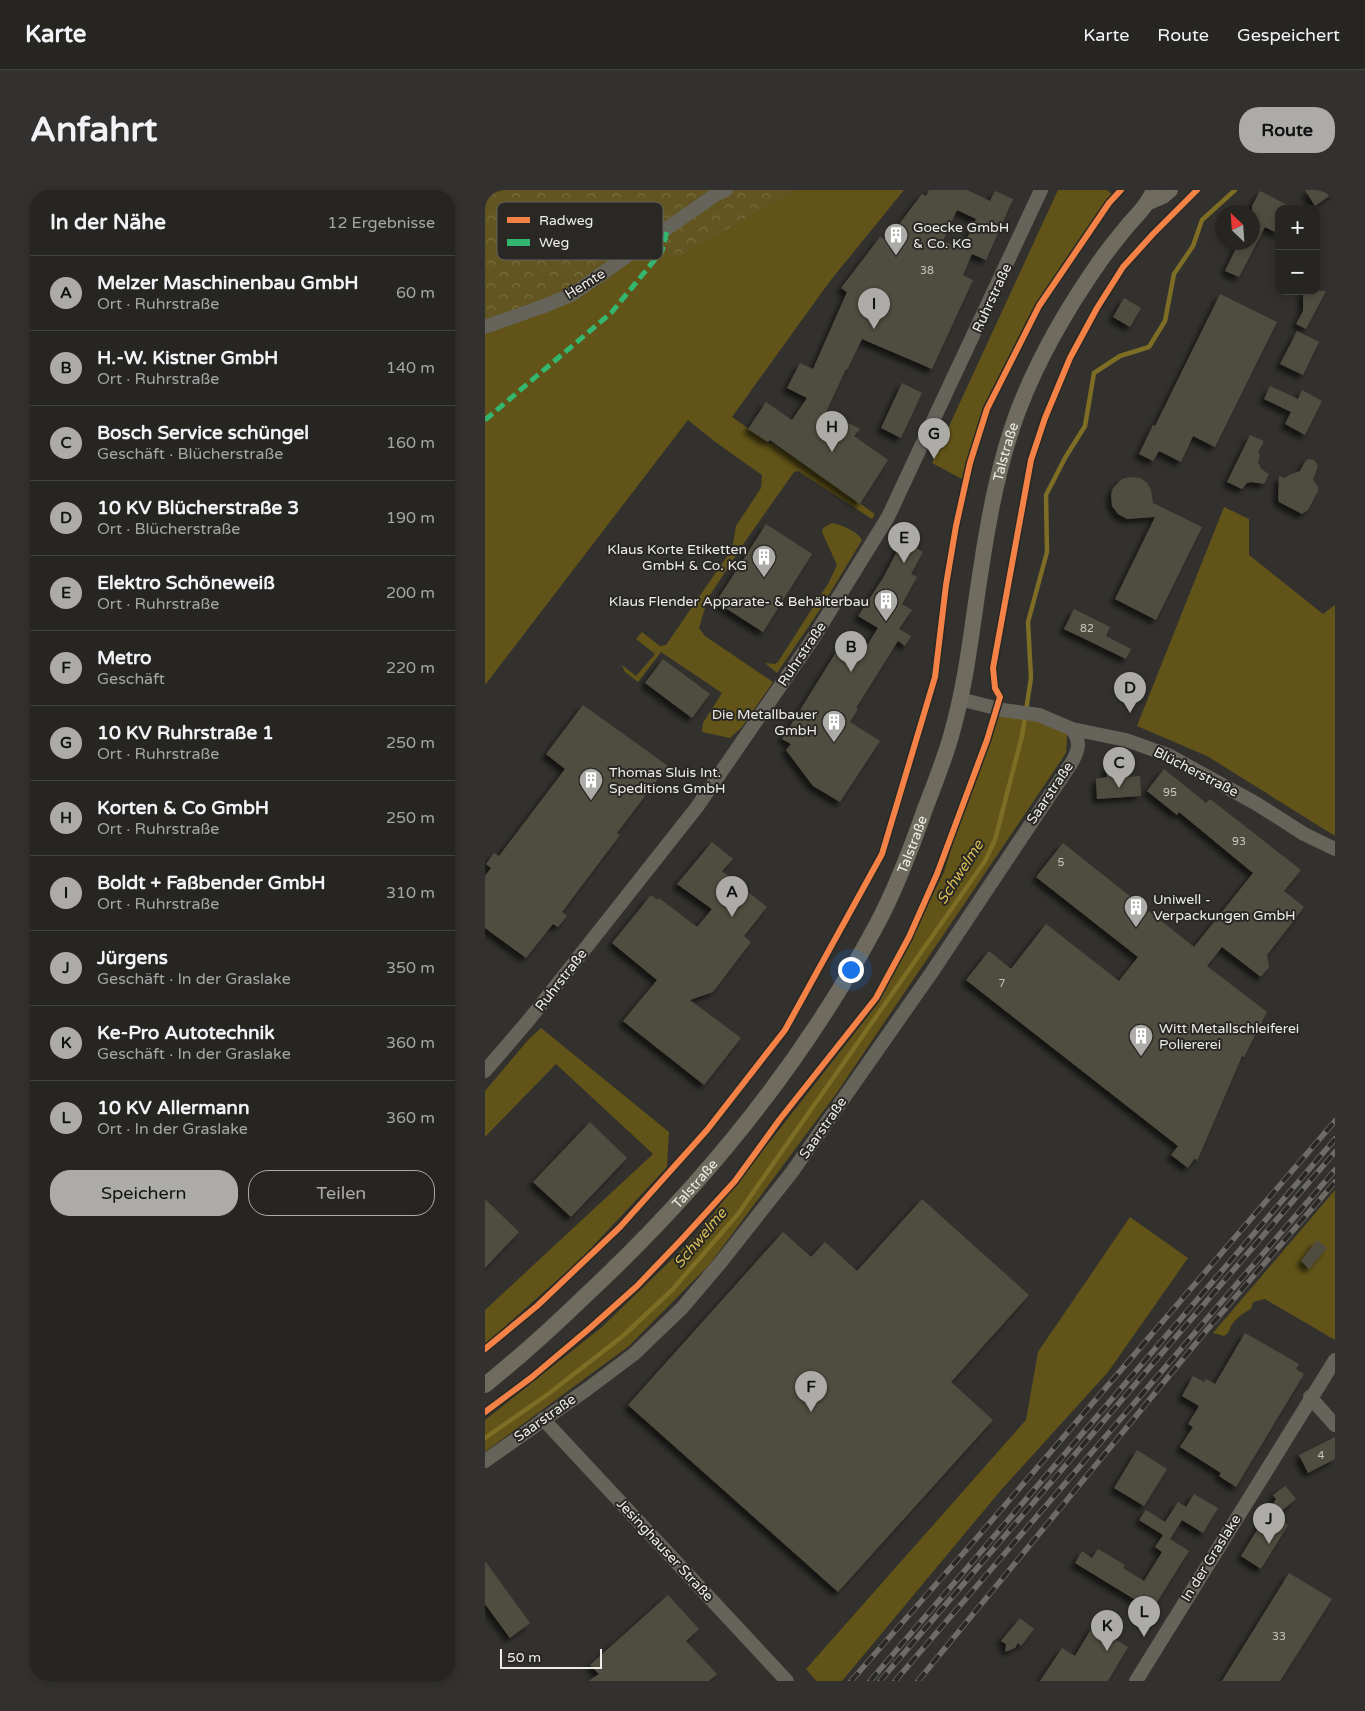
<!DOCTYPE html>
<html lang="de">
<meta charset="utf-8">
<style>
:root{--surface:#262522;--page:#32312f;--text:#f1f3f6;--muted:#a4a5a5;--line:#424240;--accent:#acaba8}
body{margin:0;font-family:"Varela Round",sans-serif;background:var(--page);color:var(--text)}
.controls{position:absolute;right:15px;top:15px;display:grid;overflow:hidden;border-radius:10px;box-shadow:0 2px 8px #0003}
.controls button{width:45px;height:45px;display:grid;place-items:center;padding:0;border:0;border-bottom:1px solid var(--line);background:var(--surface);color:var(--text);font:25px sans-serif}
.compass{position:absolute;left:730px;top:15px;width:45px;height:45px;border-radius:50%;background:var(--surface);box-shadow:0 2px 8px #0003;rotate:335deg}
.scale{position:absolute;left:15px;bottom:12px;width:102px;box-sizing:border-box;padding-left:5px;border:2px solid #edece9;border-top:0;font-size:14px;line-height:18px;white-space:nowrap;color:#edece9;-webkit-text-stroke:4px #292824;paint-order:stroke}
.you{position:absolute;left:365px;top:779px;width:18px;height:18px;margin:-12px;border:4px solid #fff;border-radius:50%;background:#1a73e8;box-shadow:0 0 0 8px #1a73e833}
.badge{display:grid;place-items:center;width:32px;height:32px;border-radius:50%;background:var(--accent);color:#111;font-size:16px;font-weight:700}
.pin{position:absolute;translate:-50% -41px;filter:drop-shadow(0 1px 2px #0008)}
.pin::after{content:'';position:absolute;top:26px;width:18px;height:15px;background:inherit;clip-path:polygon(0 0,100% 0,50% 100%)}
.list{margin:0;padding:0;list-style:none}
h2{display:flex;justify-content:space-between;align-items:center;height:65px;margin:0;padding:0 20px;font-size:21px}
h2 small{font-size:16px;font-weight:400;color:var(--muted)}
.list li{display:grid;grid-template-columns:32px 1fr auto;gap:15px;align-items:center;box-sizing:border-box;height:75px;padding:0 20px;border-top:1px solid var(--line)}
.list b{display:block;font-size:19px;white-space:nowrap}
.list p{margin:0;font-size:16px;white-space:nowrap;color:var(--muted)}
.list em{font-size:16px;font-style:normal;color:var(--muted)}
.actions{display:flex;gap:10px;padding:15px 20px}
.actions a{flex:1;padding:11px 0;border:1px solid var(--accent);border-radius:20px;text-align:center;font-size:18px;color:var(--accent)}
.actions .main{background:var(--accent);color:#111}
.map{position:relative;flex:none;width:850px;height:1491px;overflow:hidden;border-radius:20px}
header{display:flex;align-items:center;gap:30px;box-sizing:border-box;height:70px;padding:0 25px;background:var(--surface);border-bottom:1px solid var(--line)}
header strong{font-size:24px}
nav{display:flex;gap:28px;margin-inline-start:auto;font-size:18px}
.intro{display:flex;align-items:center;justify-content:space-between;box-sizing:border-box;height:120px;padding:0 30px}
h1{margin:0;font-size:35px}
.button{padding:12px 22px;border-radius:20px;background:var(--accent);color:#111;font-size:18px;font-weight:700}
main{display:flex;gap:30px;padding:0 30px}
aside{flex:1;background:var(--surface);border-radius:20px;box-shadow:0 2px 8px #0003}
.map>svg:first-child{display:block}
.green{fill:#625418}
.forest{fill:url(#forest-crowns)}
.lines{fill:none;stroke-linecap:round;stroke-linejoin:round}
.stream{stroke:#7e6d24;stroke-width:4.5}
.building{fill:#504d41;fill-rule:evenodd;filter:url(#shadow)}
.minor{stroke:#65635a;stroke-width:14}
.major{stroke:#6f6c5f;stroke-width:16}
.rail-casing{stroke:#6e6c67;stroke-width:5.5}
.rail{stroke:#292824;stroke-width:4;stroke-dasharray:11;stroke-linecap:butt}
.quiet{stroke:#33b770;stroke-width:5;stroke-dasharray:10 5;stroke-linecap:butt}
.cycleway-casing{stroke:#292824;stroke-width:9}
.cycleway{stroke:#f48246;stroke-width:6}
.labels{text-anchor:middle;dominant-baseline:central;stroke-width:4;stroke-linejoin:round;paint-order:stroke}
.number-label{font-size:11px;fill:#c6c4bf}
.poi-label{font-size:14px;fill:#edece9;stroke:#292824;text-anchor:start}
.street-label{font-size:14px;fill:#edece9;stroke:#292824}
.water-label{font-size:15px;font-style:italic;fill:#dabf54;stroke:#292824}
.key{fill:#292824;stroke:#64635f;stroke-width:1}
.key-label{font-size:14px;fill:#edece9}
</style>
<header>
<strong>Karte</strong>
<nav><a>Karte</a><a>Route</a><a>Gespeichert</a></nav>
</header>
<div class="intro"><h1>Anfahrt</h1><a class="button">Route</a></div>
<main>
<aside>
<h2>In der Nähe<small>12 Ergebnisse</small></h2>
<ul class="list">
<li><span class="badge">A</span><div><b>Melzer Maschinenbau GmbH</b><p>Ort · Ruhrstraße</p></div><em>60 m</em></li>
<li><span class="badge">B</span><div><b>H.-W. Kistner GmbH</b><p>Ort · Ruhrstraße</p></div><em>140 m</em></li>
<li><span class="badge">C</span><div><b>Bosch Service schüngel</b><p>Geschäft · Blücherstraße</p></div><em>160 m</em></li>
<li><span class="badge">D</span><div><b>10 KV Blücherstraße 3</b><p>Ort · Blücherstraße</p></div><em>190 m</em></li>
<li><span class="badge">E</span><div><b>Elektro Schöneweiß</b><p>Ort · Ruhrstraße</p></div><em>200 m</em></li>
<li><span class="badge">F</span><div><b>Metro</b><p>Geschäft</p></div><em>220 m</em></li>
<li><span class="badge">G</span><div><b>10 KV Ruhrstraße 1</b><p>Ort · Ruhrstraße</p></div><em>250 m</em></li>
<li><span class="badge">H</span><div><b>Korten &amp; Co GmbH</b><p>Ort · Ruhrstraße</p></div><em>250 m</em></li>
<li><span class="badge">I</span><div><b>Boldt + Faßbender GmbH</b><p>Ort · Ruhrstraße</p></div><em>310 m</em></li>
<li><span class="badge">J</span><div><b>Jürgens</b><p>Geschäft · In der Graslake</p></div><em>350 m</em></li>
<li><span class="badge">K</span><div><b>Ke-Pro Autotechnik</b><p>Geschäft · In der Graslake</p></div><em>360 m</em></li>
<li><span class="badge">L</span><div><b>10 KV Allermann</b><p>Ort · In der Graslake</p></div><em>360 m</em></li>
</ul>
<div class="actions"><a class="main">Speichern</a><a>Teilen</a></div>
</aside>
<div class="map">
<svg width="850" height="1491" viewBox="0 0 850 1491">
<defs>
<pattern id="forest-crowns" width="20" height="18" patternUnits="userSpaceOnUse" patternTransform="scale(1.25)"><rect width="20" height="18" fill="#625521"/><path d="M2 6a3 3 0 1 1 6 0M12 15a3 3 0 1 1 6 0" fill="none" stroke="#796e41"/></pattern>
<filter id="shadow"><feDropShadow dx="-4.5" dy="4.5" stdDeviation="2.5" flood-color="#0009"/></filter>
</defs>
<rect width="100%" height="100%" fill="#32312e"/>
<!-- green -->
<g class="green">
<polygon points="311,0 419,0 345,91 247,227 283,252 290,254 390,324 387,329 313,281 309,282 259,353 223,408 214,438 220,446 288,492 257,537 245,548 217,542 218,533 237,503 176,462 153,492 140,482 137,475 151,486 170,464 151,449 157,442 175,456 181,455 247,359 251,336 276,298 277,285 229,251 203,230 0,495 0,145 124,92 161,45 190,68"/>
<polygon points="573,0 622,0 627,4 552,116 532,160 501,219 481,281 477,289 447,273"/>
<polygon points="739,317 764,329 764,365 838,424 850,415 850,646 722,566 652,536"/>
<path d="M347 333C357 335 372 341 377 350L336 418 292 483 280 473 290 474 293 472 344 392 352 375 337 342 338 338Z"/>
<polygon points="510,520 583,532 581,563 351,904 225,1074 144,1156 0,1262 0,1230 117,1137 210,1047 394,812 459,682"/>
<polygon points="56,838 184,942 182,977 95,1070 0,1154 0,1120 168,964 71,874 0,947 0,901 44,849"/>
<path d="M850 1000V1150L780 1109 768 1112 766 1119C758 1123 751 1128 746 1136 744 1141 744 1143 739 1146L728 1143Z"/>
<polygon points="645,1027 703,1068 623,1182 516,1300 357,1491 331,1491 321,1479 541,1230 553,1162"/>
</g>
<!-- forest -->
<polygon class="forest" points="0,0 311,0 190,69 160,45 124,92 0,145"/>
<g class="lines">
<!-- stream -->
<polyline class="stream" points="0,1248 66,1202 139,1145 187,1100 253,1024 500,671 510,650 537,546 546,488 543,432 562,362 561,305 580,268 600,236 609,183 635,166 664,157 680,131 689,84 708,56 717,30 750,0"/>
</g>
<!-- building -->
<g class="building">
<path d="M444 0H482L505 11 510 1 528 9 501 70 487 64 478 85 488 90 447 179 377 149 362 180 361 179 341 222 375 239 369 246 403 270 375 314 285 250 283 252 263 239 281 212 307 230 322 208 302 198 315 173 328 179 362 102 356 98 395 47 402 50 437 4 441 6ZM472 20 491 29 477 59 458 51Z"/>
<polygon points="820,0 850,0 850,2 830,16"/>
<polygon points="775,1 810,19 794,19 794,44 780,37 754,87 740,81 754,52 768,52 767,16"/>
<polygon points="818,101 841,101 821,139 811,134 818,121"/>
<polygon points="735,104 792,132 730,257 708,246 696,272 674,261 668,271 654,264 668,235 670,236"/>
<polygon points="639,108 656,118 645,137 628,127"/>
<polygon points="812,141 834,152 818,185 795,174"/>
<polygon points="417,193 437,203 416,248 396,238"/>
<polygon points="785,196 813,209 817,200 837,211 820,245 800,234 806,222 779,209"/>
<polygon points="765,245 779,251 773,263 775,264 773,272 776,279 784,284 779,294 766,292 762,293 757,299 742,292"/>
<polygon points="823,269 829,270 833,276 828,290 833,297 833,301 823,320 817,324 794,312 793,309 794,286 800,288 804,285 815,281 820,272"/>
<polygon points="645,287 655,288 662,293 666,300 668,313 717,337 671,430 630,409 670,327 642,329 633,324 627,316 626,305 628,298 637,289"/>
<polygon points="281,334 327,364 278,442 231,412"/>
<polygon points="418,350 438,362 426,384 432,387 417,414 427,420 414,439 426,446 420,456 413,451 371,518 373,519 365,532 395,551 355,612 328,596 301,560 306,554 297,549 353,459 372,471 393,438 373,426 398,388"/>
<polygon points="589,419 625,437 621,446 646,459 641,469 579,439"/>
<polygon points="178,469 225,504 207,528 160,493"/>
<polygon points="98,515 183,576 132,643 135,645 77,722 82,726 73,737 68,734 41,768 0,738 0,686 6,678 1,674 9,663 14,666 80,579 61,564"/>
<polygon points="642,576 643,587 655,586 656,606 612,609 611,589 622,587 621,577"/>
<polygon points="679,579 721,613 725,609 816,680 799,701 819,717 782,765 784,777 776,787 737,757 722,776 782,822 759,867 757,866 712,971 710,968 703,978 686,965 693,956 481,790 504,761 526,779 561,734 634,791 653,767 551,687 578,653 709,757 768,683 694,622 692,625 662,601"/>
<polygon points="227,652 248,669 237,681 282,717 259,746 266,752 228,802 205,810 256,848 219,895 138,831 172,790 127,753 166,705 173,710 174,708 212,737 227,719 192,694"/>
<polygon points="105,932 142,968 86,1027 48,992"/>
<polygon points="0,1009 34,1042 0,1078"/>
<polygon points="437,1009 544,1105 466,1192 508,1230 353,1402 143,1215 298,1042 326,1067 340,1052 372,1081"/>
<polygon points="832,1050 842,1058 824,1079 816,1071"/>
<polygon points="760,1143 814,1174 811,1179 819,1184 751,1297 734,1286 736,1283 695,1257 708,1237 703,1234 714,1216 697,1206 708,1186 719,1192 721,1189 730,1194"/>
<polygon points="850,1247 850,1269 823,1283 814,1265"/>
<polygon points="652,1260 682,1279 659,1316 629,1298"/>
<polygon points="800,1296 811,1309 789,1327 803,1335 776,1379 756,1366 791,1309 788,1305"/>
<polygon points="709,1304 733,1318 718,1343 697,1330 685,1349 704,1361 667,1420 590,1373 597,1361 607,1368 613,1359 640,1375 638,1378 659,1391 677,1362 670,1357 678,1345 654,1330 661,1320 680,1332 693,1312 701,1317"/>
<polygon points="0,1371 45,1433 25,1448 0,1414"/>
<polygon points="804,1383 847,1409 795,1491 737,1491"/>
<polygon points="183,1405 214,1439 201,1451 232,1484 224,1491 103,1491 114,1484 105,1475"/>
<polygon points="535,1428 549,1439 536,1456 533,1453 530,1458 520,1462 521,1454 516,1451"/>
<polygon points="608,1436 643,1457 623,1491 555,1491 577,1458 590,1466"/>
</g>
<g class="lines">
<!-- minor -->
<g class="minor">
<polyline points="0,137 59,116 86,105 230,5 241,0"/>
<polyline points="475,509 518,520 554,525 587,539 641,550 683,565 772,614 819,644 850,659"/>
<polyline points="0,881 43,831 212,617 327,450 403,327 556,0"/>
<polyline points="825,1207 850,1235"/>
<polyline points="58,1229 302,1491"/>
<path d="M0 1271 101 1200 149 1164 197 1118 236 1072 307 982 447 782 587 572C594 559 596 552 587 539"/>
<polyline points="651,1491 850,1170"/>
</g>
<!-- major -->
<g class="major">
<polyline points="664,12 678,6 685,0"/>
<path id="s1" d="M0 1195C35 1167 68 1137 100 1106 216 998 316 876 391 736 411 699 426 659 440 619 449 595 459 571 466 546 482 491 487 435 496 379 504 326 514 272 533 221 554 166 584 115 618 67 626 56 635 45 644 34 654 23 663 14 669 0"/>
</g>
<defs>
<g id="rail">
<polyline points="366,1491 496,1343 850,931"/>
<polyline points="385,1491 850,949"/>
<polyline points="395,1491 850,962"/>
<polyline points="410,1491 850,980"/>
<polyline points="433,1491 721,1141 850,992"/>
</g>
</defs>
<!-- rail casing -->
<use href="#rail" class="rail-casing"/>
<!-- rail -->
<use href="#rail" class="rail"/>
<!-- quiet -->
<polyline class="quiet" points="0,230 126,123 177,61 183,37"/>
<defs>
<g id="cycleway">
<polyline points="0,1159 52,1116 135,1037 222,940 300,840 397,664 450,487 461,395 471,336 485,273 502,219 554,116 624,13 636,0"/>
<polyline points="0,1222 47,1187 105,1138 152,1096 197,1049 250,991 295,929 391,808 424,747 452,684 502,550 515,507 510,498 508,478 546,270 560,228 585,168 612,118 638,77 668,44 712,0"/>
</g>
</defs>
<!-- cycleway casing -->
<use href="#cycleway" class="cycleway-casing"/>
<!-- cycleway -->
<use href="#cycleway" class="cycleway"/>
</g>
<!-- icons -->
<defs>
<symbol id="building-pin" viewBox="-11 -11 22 30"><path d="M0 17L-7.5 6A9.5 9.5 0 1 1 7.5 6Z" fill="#acaba8" stroke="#292824"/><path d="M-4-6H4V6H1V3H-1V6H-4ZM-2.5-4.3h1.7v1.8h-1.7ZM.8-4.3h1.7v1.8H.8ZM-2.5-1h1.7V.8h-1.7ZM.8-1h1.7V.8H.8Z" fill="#fff"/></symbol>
</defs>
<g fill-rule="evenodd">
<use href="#building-pin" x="397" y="31" width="28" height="38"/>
<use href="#building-pin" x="265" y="353" width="28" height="38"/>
<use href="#building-pin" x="387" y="397" width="28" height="38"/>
<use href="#building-pin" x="335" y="518" width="28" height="38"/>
<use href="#building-pin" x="92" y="576" width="28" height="38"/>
<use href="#building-pin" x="637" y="703" width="28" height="38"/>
<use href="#building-pin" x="642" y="832" width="28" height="38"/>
</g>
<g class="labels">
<!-- number labels -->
<g class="number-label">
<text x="442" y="80">38</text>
<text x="602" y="438">82</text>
<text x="685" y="602">95</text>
<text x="754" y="651">93</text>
<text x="576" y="672">5</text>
<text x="517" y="793">7</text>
<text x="836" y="1265">4</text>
<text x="794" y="1446">33</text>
</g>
<!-- poi labels -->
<g class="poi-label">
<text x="428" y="37">Goecke GmbH<tspan x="428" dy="16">&amp; Co. KG</tspan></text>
<text x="262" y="359" text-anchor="end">Klaus Korte Etiketten<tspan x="262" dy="16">GmbH &amp; Co. KG</tspan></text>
<text x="384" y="411" text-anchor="end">Klaus Flender Apparate- &amp; Behälterbau</text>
<text x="332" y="524" text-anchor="end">Die Metallbauer<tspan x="332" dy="16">GmbH</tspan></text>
<text x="124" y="582">Thomas Sluis Int.<tspan x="124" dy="16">Speditions GmbH</tspan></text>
<text x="668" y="709">Uniwell -<tspan x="668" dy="16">Verpackungen GmbH</tspan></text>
<text x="674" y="838">Witt Metallschleiferei<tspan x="674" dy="16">Poliererei</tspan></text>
</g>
<!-- street labels -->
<g class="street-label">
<text transform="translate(100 94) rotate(-32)">Hemte</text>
<text transform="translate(507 108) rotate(-65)">Ruhrstraße</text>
<text stroke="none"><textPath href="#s1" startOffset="1101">Talstraße</textPath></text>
<text transform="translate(317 464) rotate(-56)">Ruhrstraße</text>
<text transform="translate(711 582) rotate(27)">Blücherstraße</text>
<text transform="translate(565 603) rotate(-56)">Saarstraße</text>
<text stroke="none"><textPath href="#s1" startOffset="696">Talstraße</textPath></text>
<text transform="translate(76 790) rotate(-52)">Ruhrstraße</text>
<text transform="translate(338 938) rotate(-55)">Saarstraße</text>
<text stroke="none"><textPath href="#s1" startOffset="291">Talstraße</textPath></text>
<text transform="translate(60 1228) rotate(-35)">Saarstraße</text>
<text transform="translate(180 1360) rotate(47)">Jesinghauser Straße</text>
<text transform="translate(726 1368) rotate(-58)">In der Graslake</text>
</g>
<!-- water labels -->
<g class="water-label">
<text transform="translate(475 682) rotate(-57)">Schwelme</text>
<text transform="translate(215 1048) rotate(-50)">Schwelme</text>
</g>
</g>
<!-- legend -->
<rect x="12" y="12" width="166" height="58" rx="8" class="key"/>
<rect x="22" y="27" width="23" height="6" fill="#f48246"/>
<rect x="22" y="49" width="23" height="7" fill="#33b770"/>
<g class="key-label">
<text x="54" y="35">Radweg</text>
<text x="54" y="57">Weg</text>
</g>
</svg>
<div class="controls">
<button>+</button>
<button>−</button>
</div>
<svg class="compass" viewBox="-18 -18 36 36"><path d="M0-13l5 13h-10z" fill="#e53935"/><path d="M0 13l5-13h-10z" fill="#a4a5a5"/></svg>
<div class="scale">50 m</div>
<div class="you"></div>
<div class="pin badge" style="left:247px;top:727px">A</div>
<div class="pin badge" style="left:366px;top:482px">B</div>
<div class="pin badge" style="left:634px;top:598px">C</div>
<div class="pin badge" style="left:645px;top:523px">D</div>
<div class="pin badge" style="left:419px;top:373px">E</div>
<div class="pin badge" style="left:326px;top:1222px">F</div>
<div class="pin badge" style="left:449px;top:269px">G</div>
<div class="pin badge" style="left:347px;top:262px">H</div>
<div class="pin badge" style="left:389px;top:139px">I</div>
<div class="pin badge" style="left:784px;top:1354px">J</div>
<div class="pin badge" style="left:622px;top:1461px">K</div>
<div class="pin badge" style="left:659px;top:1447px">L</div>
</div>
</main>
